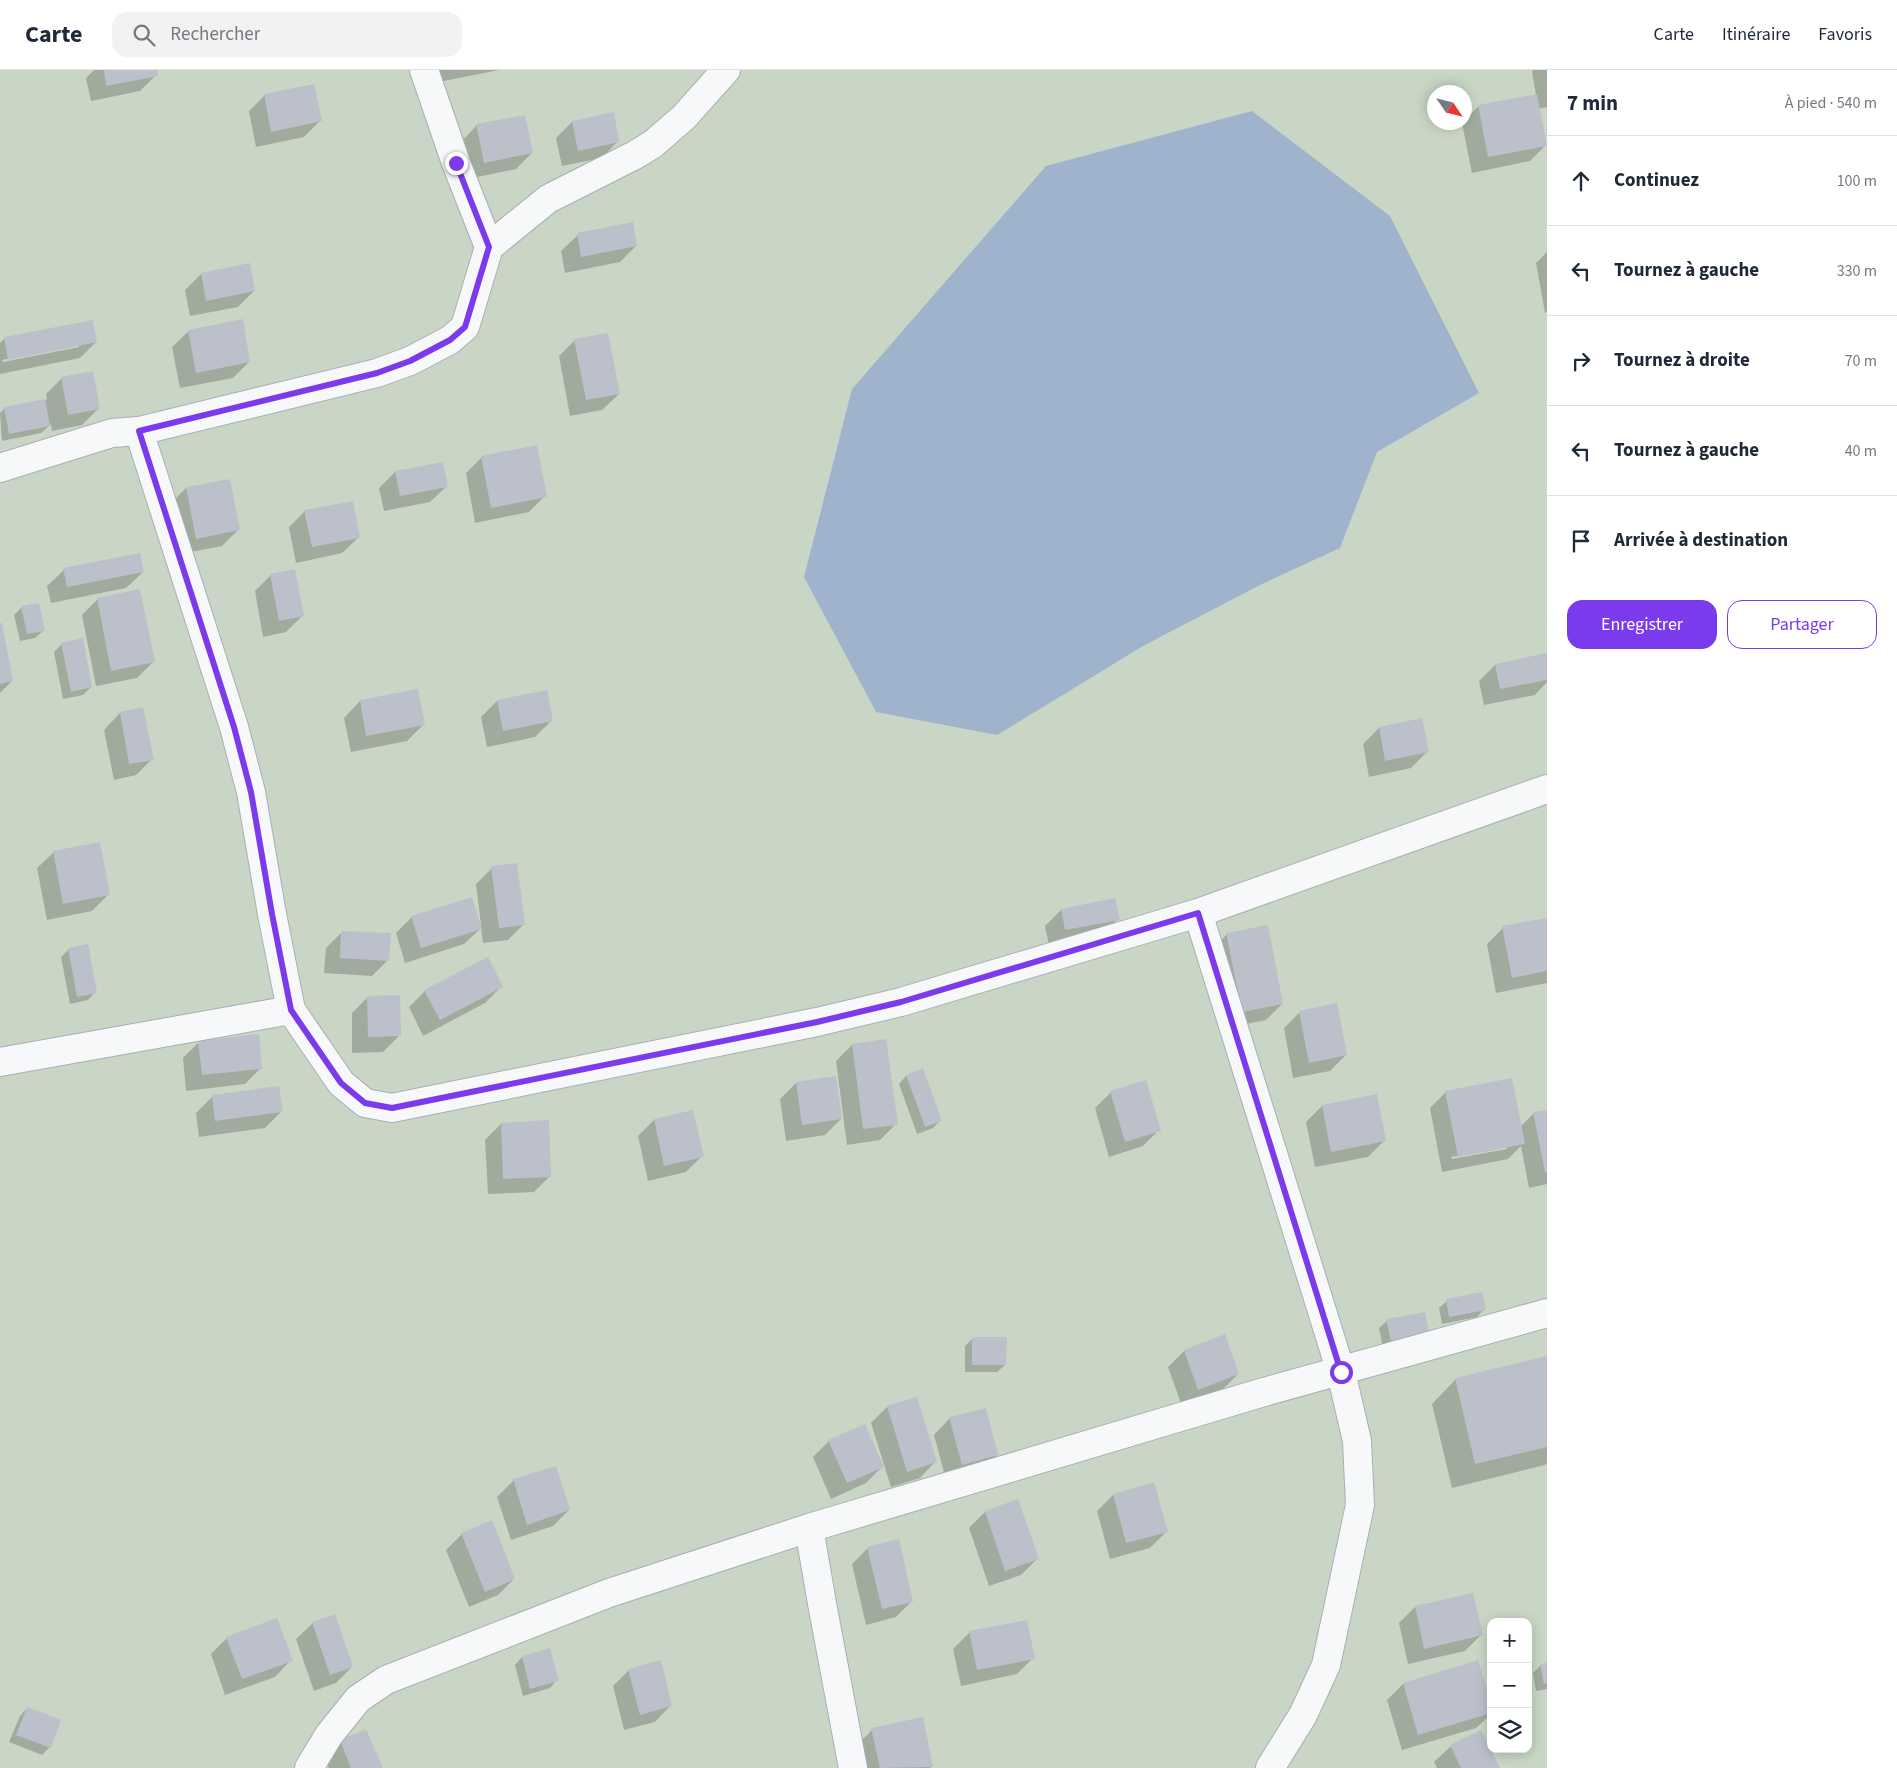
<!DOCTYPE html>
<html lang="fr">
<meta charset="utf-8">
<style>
:root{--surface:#fff;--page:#f2f2f3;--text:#1f2937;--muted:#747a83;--line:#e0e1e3;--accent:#7c3aed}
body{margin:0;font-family:"Source Sans 3",sans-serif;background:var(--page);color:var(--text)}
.controls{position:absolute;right:15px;bottom:15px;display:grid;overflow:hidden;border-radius:10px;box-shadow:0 2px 12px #0003}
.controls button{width:45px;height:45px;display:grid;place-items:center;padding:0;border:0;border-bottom:1px solid var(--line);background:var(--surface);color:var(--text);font:25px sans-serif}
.compass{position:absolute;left:1427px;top:15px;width:45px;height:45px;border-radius:50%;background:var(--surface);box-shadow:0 2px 12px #0003;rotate:125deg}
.stop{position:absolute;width:15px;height:15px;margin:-11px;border:4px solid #7c3aed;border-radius:50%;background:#fff}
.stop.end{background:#7c3aed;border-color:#fff;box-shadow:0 1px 5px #0008}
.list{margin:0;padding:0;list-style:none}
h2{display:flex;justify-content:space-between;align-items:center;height:65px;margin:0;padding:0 20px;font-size:21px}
h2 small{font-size:16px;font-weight:400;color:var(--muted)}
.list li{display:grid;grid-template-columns:32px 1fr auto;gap:15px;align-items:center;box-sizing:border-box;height:90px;padding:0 20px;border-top:1px solid var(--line)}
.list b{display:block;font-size:19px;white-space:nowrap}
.list em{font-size:16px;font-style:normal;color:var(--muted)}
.actions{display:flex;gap:10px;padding:15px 20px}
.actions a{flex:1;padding:11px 0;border:1px solid var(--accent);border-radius:15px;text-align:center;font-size:18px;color:var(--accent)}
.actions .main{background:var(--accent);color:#fff}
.icon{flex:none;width:28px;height:28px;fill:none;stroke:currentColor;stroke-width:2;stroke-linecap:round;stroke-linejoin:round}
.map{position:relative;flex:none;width:1547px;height:1698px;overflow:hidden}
header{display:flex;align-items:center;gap:30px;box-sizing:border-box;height:70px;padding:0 25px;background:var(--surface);border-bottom:1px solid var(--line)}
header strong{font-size:24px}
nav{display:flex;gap:28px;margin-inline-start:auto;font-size:18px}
.search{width:350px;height:45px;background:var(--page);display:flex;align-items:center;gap:12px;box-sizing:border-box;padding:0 18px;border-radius:15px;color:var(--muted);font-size:19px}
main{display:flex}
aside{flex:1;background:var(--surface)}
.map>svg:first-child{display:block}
.green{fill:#c9d6c5;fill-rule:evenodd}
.water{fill:#9fb4cc}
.shadow{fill:#0003;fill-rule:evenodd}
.building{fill:#bbc0ca}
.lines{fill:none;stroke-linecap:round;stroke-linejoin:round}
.minor-casing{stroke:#a9aeb7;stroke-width:30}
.minor{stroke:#f7f8fa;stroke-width:28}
.route{stroke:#7c3aed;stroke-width:6}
</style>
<header>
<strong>Carte</strong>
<div class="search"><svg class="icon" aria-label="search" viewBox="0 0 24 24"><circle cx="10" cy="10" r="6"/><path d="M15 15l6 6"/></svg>Rechercher</div>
<nav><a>Carte</a><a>Itinéraire</a><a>Favoris</a></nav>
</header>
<main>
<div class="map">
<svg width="1547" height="1698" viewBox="0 0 1547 1698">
<rect width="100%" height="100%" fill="#e4e7ec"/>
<!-- green -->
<path class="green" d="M0 0H1547V1698H0ZM1434 22H1464V52H1434ZM1491 1552H1528V1679H1491Z"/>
<!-- water -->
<polygon class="water" points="1252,41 1390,146 1479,323 1377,382 1340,478 1262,514 1143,576 997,665 876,642 804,507 852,319 1046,96"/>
<!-- shadow -->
<g class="shadow">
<polygon points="94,0 155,0 156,5 140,21 91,31 86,8"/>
<polygon points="432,0 499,0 434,13"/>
<polygon points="1533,0 1547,0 1547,37 1539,39 1546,75 1530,91 1472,103 1462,53 1464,52 1464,50 1478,37 1536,25 1532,2"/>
<polygon points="265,25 320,51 304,67 256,77 249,41"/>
<polygon points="613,44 618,71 602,88 562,96 556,68 572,52"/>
<polygon points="477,55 532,83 516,99 468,109 461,72"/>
<polygon points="578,165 636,176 620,192 565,203 561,181"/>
<polygon points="1547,182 1547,242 1545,243 1536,193"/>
<polygon points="201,204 254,221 238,237 190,246 185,220"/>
<polygon points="189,261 249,292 233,308 180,318 172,277"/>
<path d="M5 268 96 272 80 288 0 304V273ZM79 275V277L3 292 2 290Z"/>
<polygon points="575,270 619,324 602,340 570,346 559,286"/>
<polygon points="62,308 98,339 82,355 52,361 51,354 41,363 2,371 0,343 5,338 47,330 46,324"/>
<polygon points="482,387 545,426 529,442 475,453 466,403"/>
<polygon points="395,402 447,416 430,432 384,441 379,418"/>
<polygon points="186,418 238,460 222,476 180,484 170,434"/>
<polygon points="305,441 359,467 342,483 296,493 289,457"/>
<polygon points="64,500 143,502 126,518 51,533 47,516"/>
<polygon points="271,505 302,546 286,562 263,567 255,521"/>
<polygon points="98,529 153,592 137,608 96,616 82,545"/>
<polygon points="22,537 43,561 35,568 20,571 14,545"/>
<polygon points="0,554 12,611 0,623"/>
<polygon points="62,574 91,617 83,625 63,629 54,582"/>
<polygon points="1547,589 1547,612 1535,625 1484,635 1479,611 1495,595"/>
<polygon points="360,631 424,654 407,671 351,682 344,648"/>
<polygon points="497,631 551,651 535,667 487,677 481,647"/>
<polygon points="142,639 152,689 136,705 114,710 104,660 120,643"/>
<polygon points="1379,658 1427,682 1411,698 1369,707 1363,674"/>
<polygon points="54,782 108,825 92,841 47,850 37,798"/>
<polygon points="492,798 524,854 508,870 483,873 481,858 464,874 405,893 396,863 412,847 481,855 476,814"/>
<polygon points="1061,840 1118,849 1102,865 1049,876 1045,856"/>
<polygon points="1547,849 1547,913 1496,923 1487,874 1503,858"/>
<polygon points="342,862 388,890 372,906 324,903 326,878"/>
<polygon points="1227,864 1282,934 1266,950 1226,958 1211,881"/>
<polygon points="69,879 95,922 88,930 70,934 61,887"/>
<polygon points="501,917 485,933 423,966 409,937 425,921"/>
<polygon points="368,927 399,966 383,982 352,983 352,943"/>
<polygon points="1300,942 1346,985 1330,1001 1293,1008 1284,958"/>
<polygon points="199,972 261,998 245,1014 186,1021 183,988"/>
<polygon points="852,975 896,1054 880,1070 847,1075 836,991"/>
<polygon points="922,1000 941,1050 933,1058 917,1064 899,1014 906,1006"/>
<polygon points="796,1013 841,1049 825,1065 786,1071 780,1029"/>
<polygon points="1111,1022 1159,1060 1143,1076 1109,1087 1095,1038"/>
<path d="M1446 1022 1520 1057 1534 1043 1547 1041V1114L1529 1118 1521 1076 1508 1089 1442 1102 1430 1038ZM1507 1076V1079L1452 1089 1451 1087Z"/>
<polygon points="212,1027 281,1042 265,1058 199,1067 196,1043"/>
<polygon points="1322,1036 1384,1071 1368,1087 1315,1097 1306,1052"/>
<polygon points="692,1042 702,1086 686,1102 648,1111 638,1066 654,1050"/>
<polygon points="501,1054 550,1106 534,1122 488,1124 485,1070"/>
<polygon points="1447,1231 1484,1239 1477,1247 1442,1254 1439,1238"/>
<polygon points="1387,1251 1420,1271 1383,1278 1379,1258"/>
<polygon points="1224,1266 1238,1304 1222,1320 1182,1336 1168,1297 1184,1281"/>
<polygon points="973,1268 1005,1295 997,1302 965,1302 965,1276"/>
<polygon points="1547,1288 1547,1393 1545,1395 1452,1418 1432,1334 1456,1309"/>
<polygon points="887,1337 936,1391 920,1408 891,1417 871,1353"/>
<polygon points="950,1348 997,1385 980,1401 946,1410 934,1365"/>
<polygon points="829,1371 882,1397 866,1413 831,1429 813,1387"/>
<polygon points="514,1410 569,1440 553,1456 511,1470 497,1427"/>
<polygon points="1113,1425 1166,1462 1150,1478 1110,1489 1097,1441"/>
<polygon points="985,1442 1037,1489 1021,1505 989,1516 969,1458"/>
<polygon points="462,1464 514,1509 498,1525 469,1537 446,1480"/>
<polygon points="868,1478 912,1531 896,1547 866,1555 852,1494"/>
<polygon points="1415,1537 1481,1565 1465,1581 1408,1594 1399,1553"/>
<polygon points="1026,1551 1033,1588 1017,1604 961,1616 953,1579 969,1563"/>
<polygon points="313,1553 352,1597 336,1613 314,1621 296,1569"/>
<polygon points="227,1568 291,1590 275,1607 225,1625 211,1584"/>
<polygon points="522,1587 557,1610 550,1618 523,1626 515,1595"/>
<polygon points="1547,1594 1547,1619 1536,1621 1533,1603 1541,1595"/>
<polygon points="629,1600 671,1635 655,1652 624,1660 613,1616"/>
<polygon points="1403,1614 1491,1637 1491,1644 1476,1658 1402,1680 1387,1630"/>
<polygon points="27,1638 50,1677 42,1685 9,1672 20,1646"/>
<polygon points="872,1660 932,1696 930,1698 861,1698 856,1676"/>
<polygon points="1480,1661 1498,1698 1437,1698 1434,1692 1451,1676"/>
<polygon points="340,1671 382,1698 329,1698 324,1687"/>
</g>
<!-- building -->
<g class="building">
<polygon points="104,0 157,0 158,6 106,16"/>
<polygon points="314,14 322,51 271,62 264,24"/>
<polygon points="1537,24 1547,76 1488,87 1478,35"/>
<polygon points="614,42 619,72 578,81 572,51"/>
<polygon points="525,45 533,83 484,93 476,54"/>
<polygon points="633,152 637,176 581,187 577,163"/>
<polygon points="250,193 255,221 206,231 201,203"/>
<polygon points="243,249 250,292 196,303 188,260"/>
<polygon points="93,250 97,272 8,290 4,267"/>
<polygon points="608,263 620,324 586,330 574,269"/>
<polygon points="93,301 100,339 68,345 61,307"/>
<polygon points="45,329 50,356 9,364 4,337"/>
<polygon points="537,375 547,427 491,438 481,386"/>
<polygon points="443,392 448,417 400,426 395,401"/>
<polygon points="230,409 240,460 196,469 186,417"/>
<polygon points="353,431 360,468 312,477 304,440"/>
<polygon points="140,483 144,502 67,517 63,498"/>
<polygon points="295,499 304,546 279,551 270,504"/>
<polygon points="140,519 155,592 111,601 97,528"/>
<polygon points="39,533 45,561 27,564 21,536"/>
<polygon points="0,553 2,553 13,611 0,614"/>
<polygon points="83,568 92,617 71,622 61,573"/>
<polygon points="1547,583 1547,610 1500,619 1495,594"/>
<polygon points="418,619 425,655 366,666 360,630"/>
<polygon points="547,620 553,651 503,661 497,630"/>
<polygon points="143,637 154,690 129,694 120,642"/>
<polygon points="1422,648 1429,682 1385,691 1379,657"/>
<polygon points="100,772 110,825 63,834 53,781"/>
<polygon points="517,793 525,855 499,858 491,796"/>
<polygon points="472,827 482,859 421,878 411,846"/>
<polygon points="1115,828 1120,850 1065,860 1061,839"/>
<polygon points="1547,848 1547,901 1512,908 1502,856"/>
<polygon points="1268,855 1283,934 1242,942 1226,863"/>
<polygon points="341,861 391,863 389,891 340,888"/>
<polygon points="88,874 97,923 77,927 68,878"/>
<polygon points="488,887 503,917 440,950 424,920"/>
<polygon points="400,925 401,966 368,967 367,926"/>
<polygon points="1337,933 1347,985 1309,993 1299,941"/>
<polygon points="259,964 262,999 202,1005 198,971"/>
<polygon points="886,969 898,1055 863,1059 852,974"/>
<polygon points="923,998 942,1051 925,1057 906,1005"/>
<polygon points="836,1006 842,1049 802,1055 796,1012"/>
<polygon points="1512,1008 1525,1074 1458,1087 1445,1021"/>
<polygon points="1146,1010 1161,1061 1125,1072 1110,1021"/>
<polygon points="279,1016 283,1042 215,1051 212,1025"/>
<polygon points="1377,1024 1386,1071 1331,1082 1322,1035"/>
<polygon points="693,1040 704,1087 664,1096 654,1049"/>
<polygon points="1547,1040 1547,1102 1545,1102 1533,1042"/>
<polygon points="549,1050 551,1107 503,1109 501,1053"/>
<polygon points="1482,1222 1486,1240 1449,1247 1446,1229"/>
<polygon points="1425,1242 1429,1263 1391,1271 1386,1249"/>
<polygon points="1225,1264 1239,1304 1198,1320 1184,1280"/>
<polygon points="972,1267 1007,1267 1006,1295 972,1295"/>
<polygon points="1547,1286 1547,1377 1475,1394 1455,1308"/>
<polygon points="917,1327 937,1392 907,1402 887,1336"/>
<polygon points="986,1338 998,1385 962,1395 949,1347"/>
<polygon points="865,1354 884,1397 847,1413 828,1370"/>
<polygon points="556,1396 570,1440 527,1455 513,1409"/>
<polygon points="1154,1412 1168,1462 1126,1473 1113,1424"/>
<polygon points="1018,1429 1039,1489 1005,1501 985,1441"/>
<polygon points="492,1450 515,1509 485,1522 461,1463"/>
<polygon points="899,1469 913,1532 882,1539 867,1477"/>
<polygon points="1473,1523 1483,1565 1424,1579 1415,1536"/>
<polygon points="335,1544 353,1597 330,1605 312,1552"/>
<polygon points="277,1548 293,1591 242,1609 226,1567"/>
<polygon points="1027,1550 1035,1589 977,1600 969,1561"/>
<polygon points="550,1578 559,1611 530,1619 522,1586"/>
<polygon points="661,1590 672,1636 640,1645 628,1599"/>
<polygon points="1478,1590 1491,1633 1491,1643 1418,1665 1403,1613"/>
<polygon points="1547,1593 1547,1613 1544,1614 1540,1594"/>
<polygon points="27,1637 61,1650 51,1678 16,1665"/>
<polygon points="923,1647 933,1697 880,1698 871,1658"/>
<polygon points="366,1659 383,1698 351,1698 340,1670"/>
<polygon points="1481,1660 1500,1698 1461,1698 1450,1675"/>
</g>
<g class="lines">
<defs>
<g id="minor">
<polyline points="489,177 548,129 635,85 653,74 684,47 726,0"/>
<polyline points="139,361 234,657 251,722 272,844 291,940 341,1013 365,1033 392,1038 817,952 901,932 1198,843 1547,719"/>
<polyline points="0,398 112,363 139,361 377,303 410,291 450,270 465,257 489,177 456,93 424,0"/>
<polyline points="1198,843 1341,1302 1357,1371 1360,1435 1326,1595 1303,1645 1270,1698"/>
<polyline points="0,992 291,940"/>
<polyline points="809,1458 823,1539 853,1698"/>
<polyline points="309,1698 329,1665 358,1629 386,1610 609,1523 809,1458 1264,1322 1547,1243"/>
</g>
</defs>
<!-- minor casing -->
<use href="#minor" class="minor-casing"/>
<!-- minor -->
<use href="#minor" class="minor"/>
</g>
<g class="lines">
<!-- route -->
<polyline class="route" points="456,93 489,177 465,257 450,270 410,291 377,303 139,361 234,657 251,722 272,844 291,940 341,1013 365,1033 392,1038 817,952 901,932 1198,843 1341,1302"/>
</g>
</svg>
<div class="controls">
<button>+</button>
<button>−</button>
<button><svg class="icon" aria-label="layers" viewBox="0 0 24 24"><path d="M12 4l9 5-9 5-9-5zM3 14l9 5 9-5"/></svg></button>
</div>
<svg class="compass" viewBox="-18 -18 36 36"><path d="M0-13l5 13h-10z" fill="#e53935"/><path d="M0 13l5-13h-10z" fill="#747a83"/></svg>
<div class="stop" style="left:1341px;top:1302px"></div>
<div class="stop end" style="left:456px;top:93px"></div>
</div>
<aside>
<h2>7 min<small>À pied · 540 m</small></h2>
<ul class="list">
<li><svg class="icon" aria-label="ahead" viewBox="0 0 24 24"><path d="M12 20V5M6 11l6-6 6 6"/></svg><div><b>Continuez</b></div><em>100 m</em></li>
<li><svg class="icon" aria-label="left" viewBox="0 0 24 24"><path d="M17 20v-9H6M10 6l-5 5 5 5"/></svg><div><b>Tournez à gauche</b></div><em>330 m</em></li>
<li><svg class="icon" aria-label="right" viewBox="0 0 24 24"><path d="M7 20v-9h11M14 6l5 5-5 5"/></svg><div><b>Tournez à droite</b></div><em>70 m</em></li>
<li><svg class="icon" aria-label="left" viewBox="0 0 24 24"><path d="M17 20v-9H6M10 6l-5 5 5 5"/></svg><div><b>Tournez à gauche</b></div><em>40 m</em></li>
<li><svg class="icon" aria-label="arrive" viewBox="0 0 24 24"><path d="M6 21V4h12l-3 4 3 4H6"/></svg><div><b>Arrivée à destination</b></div></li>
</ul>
<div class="actions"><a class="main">Enregistrer</a><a>Partager</a></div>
</aside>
</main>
